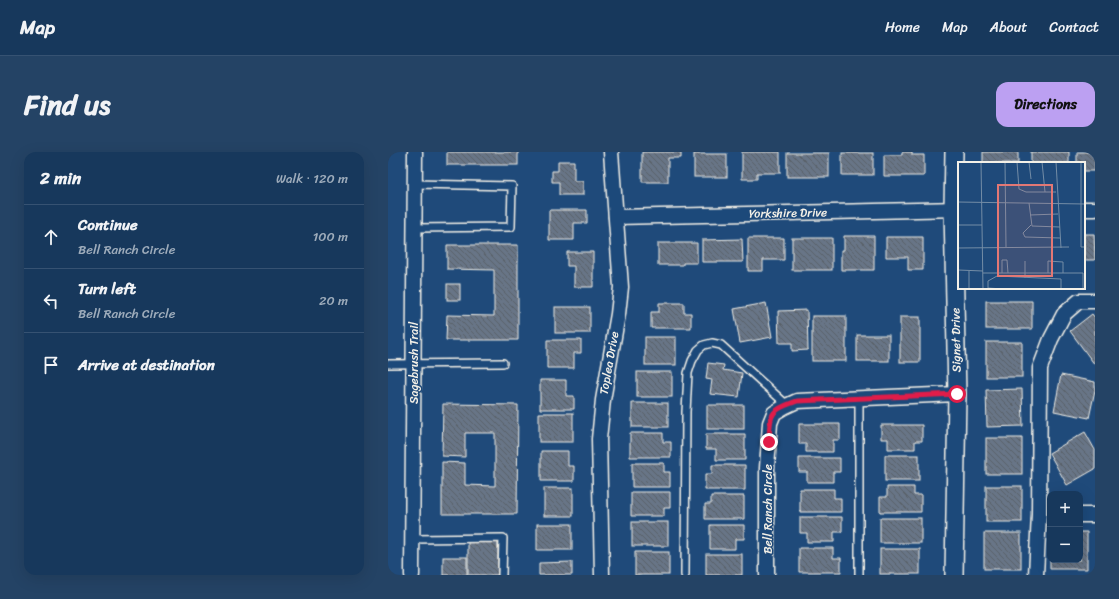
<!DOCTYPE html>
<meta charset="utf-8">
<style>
:root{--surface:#17385c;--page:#244365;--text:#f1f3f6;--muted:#9eacbb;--line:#365272;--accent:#bca0f2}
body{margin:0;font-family:Sriracha,sans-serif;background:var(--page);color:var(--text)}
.controls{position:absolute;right:12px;bottom:12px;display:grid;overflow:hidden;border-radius:8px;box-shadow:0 4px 16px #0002}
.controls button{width:36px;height:36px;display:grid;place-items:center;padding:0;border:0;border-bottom:1px solid var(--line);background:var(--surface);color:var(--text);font:20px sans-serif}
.stop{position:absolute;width:12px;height:12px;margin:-9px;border:3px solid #e11d48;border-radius:50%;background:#fff}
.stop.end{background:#e11d48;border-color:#fff;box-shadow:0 1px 4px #0008}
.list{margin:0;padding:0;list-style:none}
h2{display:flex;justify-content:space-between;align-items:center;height:52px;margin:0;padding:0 16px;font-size:17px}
h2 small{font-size:13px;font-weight:400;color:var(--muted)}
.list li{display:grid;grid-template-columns:26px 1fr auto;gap:12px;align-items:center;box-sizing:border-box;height:64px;padding:0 16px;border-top:1px solid var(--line)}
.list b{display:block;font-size:15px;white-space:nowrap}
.list p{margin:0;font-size:13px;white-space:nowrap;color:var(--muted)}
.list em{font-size:13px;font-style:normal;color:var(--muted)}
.icon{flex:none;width:22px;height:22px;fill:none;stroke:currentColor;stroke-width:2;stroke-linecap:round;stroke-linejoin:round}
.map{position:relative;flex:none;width:707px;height:423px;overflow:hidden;border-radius:12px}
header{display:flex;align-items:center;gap:24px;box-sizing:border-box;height:56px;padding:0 20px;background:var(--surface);border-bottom:1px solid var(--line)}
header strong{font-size:19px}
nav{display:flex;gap:22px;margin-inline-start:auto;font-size:14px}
.intro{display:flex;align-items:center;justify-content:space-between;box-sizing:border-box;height:96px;padding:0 24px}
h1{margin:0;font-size:28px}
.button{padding:10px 18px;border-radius:12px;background:var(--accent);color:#111;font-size:14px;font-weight:700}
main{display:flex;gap:24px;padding:0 24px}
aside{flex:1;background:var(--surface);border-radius:12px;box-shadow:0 4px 16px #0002}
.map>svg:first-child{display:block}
.building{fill:url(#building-back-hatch);stroke:#f4f1e8}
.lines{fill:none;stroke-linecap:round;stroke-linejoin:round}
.service-casing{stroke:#f4f1e8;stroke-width:10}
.minor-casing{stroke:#f4f1e8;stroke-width:17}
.tertiary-casing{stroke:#f4f1e8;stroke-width:20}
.service{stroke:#1f4a7a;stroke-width:7}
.minor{stroke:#1f4a7a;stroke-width:14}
.tertiary{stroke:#1f4a7a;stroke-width:17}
.route{stroke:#e11d48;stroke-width:5}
.labels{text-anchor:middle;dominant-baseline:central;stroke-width:3;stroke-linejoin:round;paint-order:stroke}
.street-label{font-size:12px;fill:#f4f1e8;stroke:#1f4a7a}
.inset-road{fill:none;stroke:#748da6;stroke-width:1}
.view{fill:#e27875;fill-opacity:0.15;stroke:#e27875;stroke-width:2}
.inset-edge{fill:none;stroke:#f4f1e8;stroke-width:2}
</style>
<header>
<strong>Map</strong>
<nav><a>Home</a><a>Map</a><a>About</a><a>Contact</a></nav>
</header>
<div class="intro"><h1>Find us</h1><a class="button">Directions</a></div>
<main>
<aside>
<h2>2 min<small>Walk · 120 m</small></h2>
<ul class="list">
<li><svg class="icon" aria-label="ahead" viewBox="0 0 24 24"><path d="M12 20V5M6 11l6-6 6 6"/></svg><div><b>Continue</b><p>Bell Ranch Circle</p></div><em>100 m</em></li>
<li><svg class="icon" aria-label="left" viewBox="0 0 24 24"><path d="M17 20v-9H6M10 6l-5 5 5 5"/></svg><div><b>Turn left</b><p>Bell Ranch Circle</p></div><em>20 m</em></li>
<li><svg class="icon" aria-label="arrive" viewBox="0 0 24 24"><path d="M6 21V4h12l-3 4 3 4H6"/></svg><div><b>Arrive at destination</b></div></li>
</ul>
</aside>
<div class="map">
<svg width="707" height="423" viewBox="0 0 707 423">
<defs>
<pattern id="building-back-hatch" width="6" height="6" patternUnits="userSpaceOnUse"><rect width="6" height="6" fill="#687587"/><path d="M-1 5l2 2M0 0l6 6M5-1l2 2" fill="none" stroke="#585e66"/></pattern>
</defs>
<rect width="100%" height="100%" fill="#1f4a7a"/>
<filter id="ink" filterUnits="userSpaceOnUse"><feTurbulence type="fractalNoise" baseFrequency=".025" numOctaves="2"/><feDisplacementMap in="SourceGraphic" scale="8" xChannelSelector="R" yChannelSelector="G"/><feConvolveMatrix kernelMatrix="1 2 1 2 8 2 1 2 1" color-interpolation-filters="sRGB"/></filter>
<g filter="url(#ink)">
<!-- building -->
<g class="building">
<rect x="59" y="0" width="71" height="13"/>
<polygon points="254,0 293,0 293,6 280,6 280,30 254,30"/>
<polygon points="354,0 392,0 392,21 369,21 369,27 354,27"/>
<polygon points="514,0 524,0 524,3 536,3 536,24 496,24 496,3 514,3"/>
<rect x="595" y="0" width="35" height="11"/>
<rect x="643" y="0" width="38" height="11"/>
<polygon points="689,0 707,0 707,19 696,19 696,11 689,11"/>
<rect x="399" y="1" width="42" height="24"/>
<rect x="454" y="1" width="31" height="22"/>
<rect x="306" y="2" width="33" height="23"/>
<polygon points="170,9 186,9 186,29 195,29 195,43 171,43 171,30 164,30 164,19 170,19"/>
<polygon points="161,58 199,58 199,71 186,71 186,88 161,88"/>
<polygon points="696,82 706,82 707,108 696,108"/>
<polygon points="456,84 486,84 486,118 453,118 453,98 456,98"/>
<polygon points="498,85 535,85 535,118 520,118 520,105 498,105"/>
<polygon points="360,86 396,86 396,108 375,108 375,119 360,119"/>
<rect x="404" y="86" width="40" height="32"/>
<polygon points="354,87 355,110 314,110 314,88"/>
<polygon points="270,91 309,91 309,111 295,111 295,113 270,113"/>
<polygon points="59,93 130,93 130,188 58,188 59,163 106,164 106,118 59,117"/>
<polygon points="179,100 205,100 205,135 186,135 186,114 179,114"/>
<rect x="59" y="132" width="13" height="16"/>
<rect x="598" y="149" width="46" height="28"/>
<polygon points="271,151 296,151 296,161 303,161 303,176 263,176 263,160 271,160"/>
<polygon points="378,151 384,185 352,191 346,157"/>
<rect x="167" y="155" width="35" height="26"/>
<polygon points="419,158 420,198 404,199 404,191 391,191 390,159"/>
<polygon points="704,162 707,166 707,213 682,179"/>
<rect x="424" y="164" width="34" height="45"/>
<rect x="512" y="165" width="20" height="45"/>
<rect x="469" y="183" width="32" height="26"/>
<rect x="257" y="185" width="31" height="28"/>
<polygon points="159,188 193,188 193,201 186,201 186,216 159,216"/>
<rect x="598" y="190" width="36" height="35"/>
<polygon points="320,211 336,213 335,218 354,221 351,245 322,242 324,228 318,227"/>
<rect x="249" y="220" width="35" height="25"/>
<polygon points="673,223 707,230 707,238 701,266 666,259"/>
<polygon points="152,228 178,228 178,244 186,244 186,257 152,257"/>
<polygon points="634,237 635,274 599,275 598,238"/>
<rect x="244" y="251" width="36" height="24"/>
<polygon points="55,252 130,253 129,362 54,362 54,310 77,311 77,333 107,334 107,281 77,281 77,305 54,304"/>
<rect x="319" y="253" width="37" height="24"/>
<rect x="151" y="261" width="34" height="29"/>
<polygon points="411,272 452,272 452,288 445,288 445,300 418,300 418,292 411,292"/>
<polygon points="493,273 534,273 534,289 527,289 527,297 500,297 500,287 493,287"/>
<polygon points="697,280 707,298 707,317 679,333 661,301"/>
<polygon points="242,281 275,281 275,290 283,290 283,305 242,305"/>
<polygon points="318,282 357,282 357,308 328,308 328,297 318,297"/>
<rect x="598" y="286" width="36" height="36"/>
<polygon points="153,299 180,299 180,314 186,314 186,329 153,329"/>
<rect x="497" y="303" width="34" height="26"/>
<polygon points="411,306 452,306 452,320 445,320 445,330 419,330 419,320 411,320"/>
<polygon points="244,311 276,311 276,320 282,320 282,335 244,335"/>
<polygon points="324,313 357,313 357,338 317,338 317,322 324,322"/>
<rect x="598" y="334" width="36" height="36"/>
<polygon points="499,335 526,335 526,343 533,343 533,360 492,360 492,345 499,345"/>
<rect x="156" y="336" width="29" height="28"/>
<polygon points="412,337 446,337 446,346 453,346 453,360 412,360"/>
<polygon points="243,340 282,340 282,356 276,356 276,364 243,364"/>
<polygon points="323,344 356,344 356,367 317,367 317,352 323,352"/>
<polygon points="412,365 454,365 454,380 446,380 446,390 419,390 419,381 412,381"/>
<rect x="492" y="366" width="41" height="25"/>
<rect x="244" y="370" width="36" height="24"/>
<rect x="149" y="372" width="35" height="26"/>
<polygon points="322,373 356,373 356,387 347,387 347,397 322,397"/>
<polygon points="662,380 662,408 692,408 692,380 699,380 699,417 662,417"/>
<rect x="596" y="381" width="37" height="36"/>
<rect x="80" y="388" width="30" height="35"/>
<polygon points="411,396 445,396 445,406 453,406 453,420 411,420"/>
<rect x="492" y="397" width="40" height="25"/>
<rect x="247" y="400" width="34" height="23"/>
<rect x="318" y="402" width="36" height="21"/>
<rect x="55" y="405" width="24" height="18"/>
<polygon points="184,410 184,423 151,423 151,411"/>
</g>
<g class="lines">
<defs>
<g id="service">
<polyline points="27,76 123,75 124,34 27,32"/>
<polyline points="0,212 115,211"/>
<polyline points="471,246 471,423"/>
<polyline points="25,387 115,386 114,423"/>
<polyline points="297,423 298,260 300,221 304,209 310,198 316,193 324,191 333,193 399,253"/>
</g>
<g id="minor">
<polyline points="696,57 707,57"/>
<polyline points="228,65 571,57"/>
<polyline points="692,363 707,363"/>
<polyline points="24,423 27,0"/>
<polyline points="214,423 211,287 215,248 230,162 233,135 223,0"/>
<polyline points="379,423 379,316 382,271 386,261 396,255 409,249 569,242"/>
<polyline points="648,423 651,362 652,216 663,187 676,162 691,149 707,149"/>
</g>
<polyline id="tertiary" points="566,0 565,57 569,242 566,423"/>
</defs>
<!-- service casing -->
<use href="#service" class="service-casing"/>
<!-- minor casing -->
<use href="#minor" class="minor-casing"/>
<!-- tertiary casing -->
<use href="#tertiary" class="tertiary-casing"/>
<!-- service -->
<use href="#service" class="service"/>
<!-- minor -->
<use href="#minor" class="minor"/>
<!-- tertiary -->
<use href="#tertiary" class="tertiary"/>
</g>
</g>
<g class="lines" filter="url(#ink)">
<!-- route -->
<path class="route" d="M381 290C382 282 380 268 386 261 390 255 402 252 409 249L569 242"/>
</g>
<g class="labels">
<!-- street labels -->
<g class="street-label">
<text transform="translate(400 61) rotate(-1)">Yorkshire Drive</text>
<text transform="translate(568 188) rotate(-91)">Signet Drive</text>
<text transform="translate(26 211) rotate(-90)">Sagebrush Trail</text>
<text transform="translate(221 211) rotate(-80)">Toplea Drive</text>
<text transform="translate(380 357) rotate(-90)">Bell Ranch Circle</text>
</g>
</g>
<!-- overview -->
<g transform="translate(570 10)">
<rect width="127" height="127" fill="#1f4a7a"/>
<path class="inset-road" d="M23 0 25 127M47 0 48 85M59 0 61 27 68 30H98M71 0 73 17M84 0 87 30M98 0 103 86M123 0V85H127M0 40 127 42M71 41 74 64 102 65M72 53 100 52M0 63H24M73 63 65 71 67 75 102 76M0 86 111 85M67 99V116M0 108 25 109M25 111H125V127M44 111V98H49L50 111M90 111V99L105 100V111M11 127V109M45 127 30 126V119L39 114 103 117V127"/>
<path class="view" d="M40 23H94V114H40Z"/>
<rect width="127" height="127" class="inset-edge"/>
</g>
</svg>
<div class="controls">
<button>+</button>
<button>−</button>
</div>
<div class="stop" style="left:569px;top:242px"></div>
<div class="stop end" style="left:381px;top:290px"></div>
</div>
</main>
